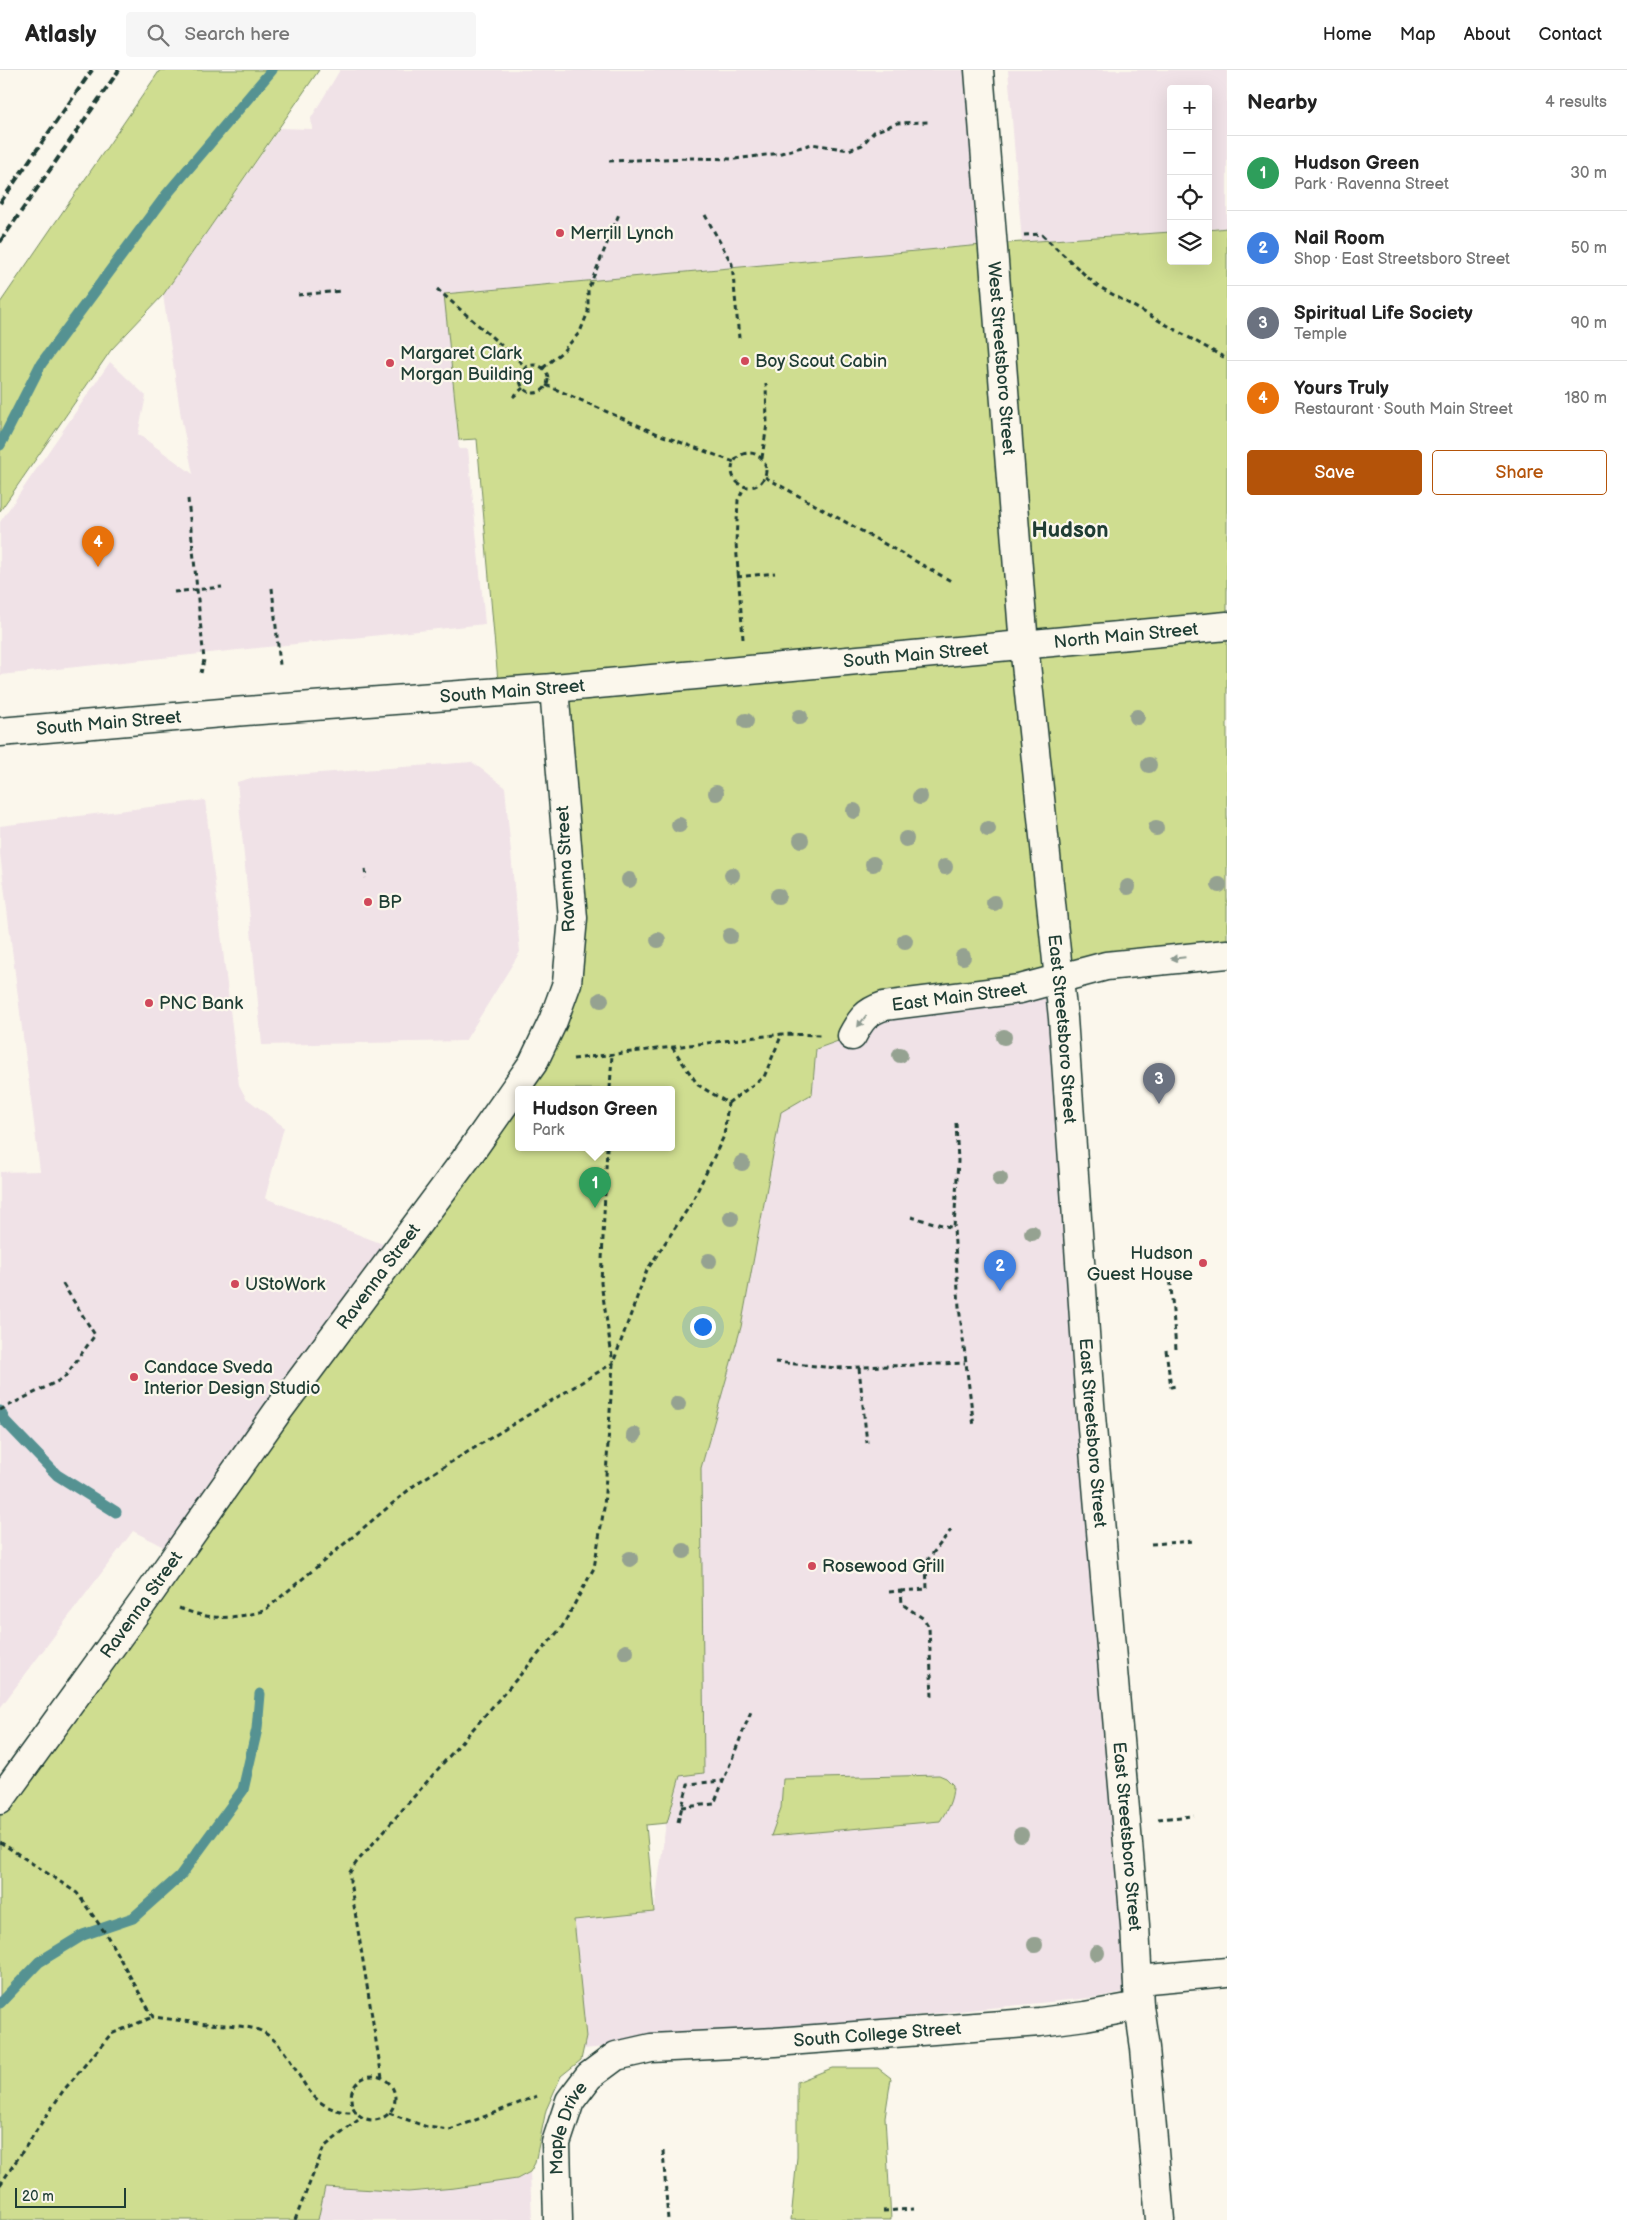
<!DOCTYPE html>
<meta charset="utf-8">
<style>
:root{--surface:#fff;--page:#f6f6f6;--text:#222;--muted:#767676;--line:#e0e0e0;--accent:#b45309}
body{margin:0;font-family:"Balsamiq Sans",sans-serif;background:var(--page);color:var(--text)}
.controls{position:absolute;right:15px;top:15px;display:grid;overflow:hidden;border-radius:5px;box-shadow:0 5px 20px #0002}
.controls button{width:45px;height:45px;display:grid;place-items:center;padding:0;border:0;border-bottom:1px solid var(--line);background:var(--surface);color:var(--text);font:25px sans-serif}
.scale{position:absolute;left:15px;bottom:12px;width:111px;box-sizing:border-box;padding-left:5px;border:2px solid #1f3d34;border-top:0;font-size:14px;line-height:18px;white-space:nowrap;color:#1f3d34;-webkit-text-stroke:4px #fbf7ec;paint-order:stroke}
.you{position:absolute;left:702px;top:1256px;width:18px;height:18px;margin:-12px;border:4px solid #fff;border-radius:50%;background:#1a73e8;box-shadow:0 0 0 8px #1a73e833}
.badge{display:grid;place-items:center;width:32px;height:32px;border-radius:50%;background:var(--accent);color:#fff;font-size:16px;font-weight:700}
.pin{position:absolute;translate:-50% -41px;filter:drop-shadow(0 1px 2px #0008)}
.pin::after{content:'';position:absolute;top:26px;width:18px;height:15px;background:inherit;clip-path:polygon(0 0,100% 0,50% 100%)}
.popup{position:absolute;left:515px;top:1016px;width:160px;height:65px;box-sizing:border-box;display:grid;place-content:center;border-radius:5px;background:var(--surface);filter:drop-shadow(0 1px 4px #0005);font-size:16px;white-space:nowrap;color:var(--muted)}
.popup b{font-size:19px;color:var(--text)}
.popup::after{content:'';position:absolute;left:50%;top:100%;margin-left:-10px;border:10px solid transparent;border-top-color:var(--surface)}
.list{margin:0;padding:0;list-style:none}
h2{display:flex;justify-content:space-between;align-items:center;height:65px;margin:0;padding:0 20px;font-size:21px}
h2 small{font-size:16px;font-weight:400;color:var(--muted)}
.list li{display:grid;grid-template-columns:32px 1fr auto;gap:15px;align-items:center;box-sizing:border-box;height:75px;padding:0 20px;border-top:1px solid var(--line)}
.list b{display:block;font-size:19px;white-space:nowrap}
.list p{margin:0;font-size:16px;white-space:nowrap;color:var(--muted)}
.list em{font-size:16px;font-style:normal;color:var(--muted)}
.actions{display:flex;gap:10px;padding:15px 20px}
.actions a{flex:1;padding:11px 0;border:1px solid var(--accent);border-radius:5px;text-align:center;font-size:18px;color:var(--accent)}
.actions .main{background:var(--accent);color:#fff}
.icon{flex:none;width:28px;height:28px;fill:none;stroke:currentColor;stroke-width:2;stroke-linecap:round;stroke-linejoin:round}
.map{position:relative;flex:none;width:1227px;height:2150px;overflow:hidden}
header{display:flex;align-items:center;gap:30px;box-sizing:border-box;height:70px;padding:0 25px;background:var(--surface);border-bottom:1px solid var(--line)}
header strong{font-size:24px}
nav{display:flex;gap:28px;margin-inline-start:auto;font-size:18px}
.search{width:350px;height:45px;background:var(--page);display:flex;align-items:center;gap:12px;box-sizing:border-box;padding:0 18px;border-radius:5px;color:var(--muted);font-size:19px}
main{display:flex}
aside{flex:1;background:var(--surface)}
.map>svg:first-child{display:block}
.built{fill:#f0e2e7}
.green{fill:#cfdd90;stroke:#778d62;fill-rule:evenodd}
.lines{fill:none;stroke-linecap:round;stroke-linejoin:round}
.stream{stroke:#559292;stroke-width:11}
.street-casing{stroke:#1f3d34;stroke-width:31}
.secondary-casing{stroke:#1f3d34;stroke-width:31}
.primary-casing{stroke:#1f3d34;stroke-width:31}
.path{stroke:#1f3d34;stroke-width:3;stroke-dasharray:5 4;stroke-linecap:butt}
.street{stroke:#fbf7ec;stroke-width:28}
.secondary{stroke:#fbf7ec;stroke-width:28}
.primary{stroke:#fbf7ec;stroke-width:28}
.rail{stroke:#1f3d34;stroke-width:4;stroke-dasharray:8 4;stroke-linecap:butt}
.tree{fill:#95a291}
.oneway{fill:#8d9a90}
.poi-dot{fill:#d1495b;stroke:#fbf7ec;stroke-width:2}
.labels{text-anchor:middle;dominant-baseline:central;stroke-width:4.5;stroke-linejoin:round;paint-order:stroke}
.poi-label{font-size:18px;fill:#1f3d34;stroke:#fbf7ec;text-anchor:start}
.street-label{font-size:18px;fill:#1f3d34;stroke:#fbf7ec}
.district-label{font-size:22px;font-weight:bold;fill:#1f3d34;stroke:#fbf7ec}
</style>
<header>
<strong>Atlasly</strong>
<div class="search"><svg class="icon" aria-label="search" viewBox="0 0 24 24"><circle cx="10" cy="10" r="6"/><path d="M15 15l6 6"/></svg>Search here</div>
<nav><a>Home</a><a>Map</a><a>About</a><a>Contact</a></nav>
</header>
<main>
<div class="map">
<svg width="1227" height="2150" viewBox="0 0 1227 2150">
<rect width="100%" height="100%" fill="#fbf7ec"/>
<filter id="ink" filterUnits="userSpaceOnUse"><feTurbulence type="fractalNoise" baseFrequency=".02" numOctaves="2"/><feDisplacementMap in="SourceGraphic" scale="10" xChannelSelector="R" yChannelSelector="G"/><feConvolveMatrix kernelMatrix="1 2 1 2 8 2 1 2 1" color-interpolation-filters="sRGB"/></filter>
<g filter="url(#ink)">
<!-- built -->
<g class="built">
<polygon points="340,0 979,0 993,174 445,224 459,379 468,379 485,554 0,605 0,452 110,292 146,326 138,364 193,404 181,347 163,225 280,58 312,59 311,48"/>
<polygon points="1008,0 1227,0 1227,158 1208,159 1208,19 1171,19 1171,162 1022,172"/>
<polygon points="472,692 505,717 520,882 465,971 262,975 237,712 251,708"/>
<polygon points="205,730 239,1015 246,1028 284,1057 265,1128 398,1180 177,1484 133,1461 0,1638 0,1102 40,1101 0,784 0,756"/>
<polygon points="1057,926 1129,1921 1099,1927 584,1979 579,1965 574,1849 654,1842 666,1753 680,1706 704,1702 701,1398 741,1257 781,1042 812,1024 816,979 843,970 901,938"/>
<polygon points="530,2102 532,2150 318,2150 324,2117 408,2122 455,2118 517,2109"/>
</g>
<!-- green -->
<g class="green">
<polygon points="160,0 319,0 163,225 111,280 0,441 0,233"/>
<path d="M1227 158V884L884 936 852 966 816 979 812 1024 781 1042 741 1257 701 1398 704 1703 680 1706 667 1753 646 1755 654 1842 574 1850 586 1967 581 1990 561 2006 546 2040 535 2093 530 2102 517 2109 455 2118 408 2122 325 2117 318 2150H0V1731L533 993 567 913 554 619 499 623 477 369 459 370 444 224 993 174 1171 162V191H1208V160ZM519 1019H671V1077H519Z"/>
<path d="M939 1705 946 1708 953 1715C953 1730 947 1740 940 1751L771 1766 781 1738 783 1709Z"/>
<polygon points="832,1998 878,1998 891,2008 885,2047 891,2150 791,2150 797,2087 797,2012"/>
</g>
<g class="lines">
<!-- stream -->
<g class="stream">
<polyline points="0,375 41,294 167,124 272,0"/>
<polyline points="0,1341 5,1351 57,1405 116,1442"/>
<polyline points="0,1933 39,1892 83,1865 133,1848 180,1806 243,1720 257,1659 260,1624"/>
</g>
<defs>
<g id="street">
<path id="s1" d="M852 966C861 949 866 942 884 936L1020 919 1106 896 1227 884"/>
<polyline points="1138,1910 1227,1902"/>
<path id="s2" d="M558 2150 556 2073 570 2031 589 2006 616 1986 651 1978 775 1972 1040 1952 1085 1946 1139 1936"/>
</g>
<g id="secondary">
<path id="s3" d="M1024 575 1063 948 1090 1334 1135 1855 1139 1936 1145 1978 1160 2150"/>
<path id="s4" d="M0 1730 152 1520 278 1341 465 1090 533 993 553 951 567 913 573 848 554 618"/>
</g>
<g id="primary">
<path id="s5" d="M979 0 1024 575"/>
<path id="s6" d="M0 662 233 642 554 618 1227 556"/>
</g>
</defs>
<!-- street casing -->
<use href="#street" class="street-casing"/>
<!-- secondary casing -->
<use href="#secondary" class="secondary-casing"/>
<!-- primary casing -->
<use href="#primary" class="primary-casing"/>
<!-- path -->
<g class="path">
<polyline points="609,91 690,88 735,89 781,83 812,74 849,80 862,75 874,62 897,53 930,52"/>
<polyline points="705,145 732,194 739,268"/>
<polyline points="1024,165 1041,164 1096,215 1227,289"/>
<polyline points="437,219 526,297"/>
<polyline points="298,225 341,221"/>
<circle cx="534" cy="309" r="14"/>
<polyline points="543,298 564,280 580,262 588,242 588,220 619,144"/>
<polyline points="546,315 658,364 734,392"/>
<polyline points="513,327 523,318"/>
<circle cx="749" cy="400" r="17"/>
<polyline points="762,388 767,354 766,314"/>
<polyline points="765,407 951,511"/>
<polyline points="188,429 204,590 201,603"/>
<polyline points="737,507 775,503"/>
<polyline points="272,518 280,595"/>
<polyline points="174,522 222,517"/>
<polyline points="743,569 736,473 738,430 745,416"/>
<polyline points="365,799 366,808"/>
<polyline points="672,977 698,1015 728,1033 764,1007 782,964"/>
<polyline points="573,989 782,964 820,965"/>
<polyline points="610,1019 612,984"/>
<polyline points="956,1053 958,1091 954,1158 959,1237 974,1357"/>
<polyline points="911,1147 954,1158"/>
<polyline points="1176,1279 1170,1204 1180,1203"/>
<polyline points="1166,1280 1171,1317 1176,1316"/>
<polyline points="775,1292 836,1298 965,1293"/>
<polyline points="859,1298 867,1373"/>
<polyline points="0,1340 64,1308 95,1265 61,1211"/>
<polyline points="1151,1474 1195,1471"/>
<polyline points="901,1521 927,1519 926,1492 951,1460"/>
<polyline points="889,1522 901,1521 902,1534 924,1549 929,1557 932,1627"/>
<path d="M179 1538C213 1551 229 1549 264 1541L417 1413 613 1293 601 1213 607 1077"/>
<polyline points="682,1737 714,1734 752,1639"/>
<polyline points="1158,1749 1194,1746"/>
<polyline points="678,1752 688,1714 723,1711"/>
<path d="M0 1772 77 1823 106 1864 153 1947C171 1949 189 1952 207 1954 221 1955 251 1955 263 1962 303 1985 298 2045 357 2042"/>
<circle cx="373" cy="2028" r="22"/>
<polyline points="382,2008 350,1811 350,1802 356,1793 562,1557 594,1498 604,1438 613,1293 647,1200 691,1134 724,1066 728,1033"/>
<polyline points="389,2043 427,2057 450,2060 537,2026"/>
<polyline points="663,2081 668,2150"/>
<polyline points="0,2115 63,2021 111,1964 153,1947"/>
<polyline points="883,2141 914,2139"/>
<polyline points="295,2150 324,2077 362,2047"/>
</g>
<!-- street -->
<use href="#street" class="street"/>
<!-- secondary -->
<use href="#secondary" class="secondary"/>
<!-- primary -->
<use href="#primary" class="primary"/>
<!-- rail -->
<g class="rail">
<polyline points="0,133 92,0"/>
<polyline points="0,172 119,0"/>
</g>
</g>
<!-- trees -->
<g class="tree">
<circle cx="800" cy="647" r="8"/>
<circle cx="1137" cy="647" r="8"/>
<circle cx="746" cy="651" r="8"/>
<circle cx="1149" cy="695" r="8"/>
<circle cx="716" cy="723" r="8"/>
<circle cx="920" cy="727" r="8"/>
<circle cx="854" cy="741" r="8"/>
<circle cx="679" cy="755" r="8"/>
<circle cx="1156" cy="758" r="8"/>
<circle cx="988" cy="759" r="8"/>
<circle cx="906" cy="769" r="8"/>
<circle cx="801" cy="770" r="8"/>
<circle cx="873" cy="794" r="8"/>
<circle cx="945" cy="797" r="8"/>
<circle cx="732" cy="805" r="8"/>
<circle cx="629" cy="810" r="8"/>
<circle cx="1219" cy="815" r="8"/>
<circle cx="1128" cy="817" r="8"/>
<circle cx="778" cy="826" r="8"/>
<circle cx="994" cy="833" r="8"/>
<circle cx="730" cy="866" r="8"/>
<circle cx="658" cy="870" r="8"/>
<circle cx="905" cy="871" r="8"/>
<circle cx="963" cy="887" r="8"/>
<circle cx="601" cy="930" r="8"/>
<circle cx="1004" cy="967" r="8"/>
<circle cx="900" cy="985" r="8"/>
<circle cx="742" cy="1093" r="8"/>
<circle cx="1000" cy="1109" r="8"/>
<circle cx="731" cy="1148" r="8"/>
<circle cx="1032" cy="1163" r="8"/>
<circle cx="709" cy="1191" r="8"/>
<circle cx="678" cy="1334" r="8"/>
<circle cx="634" cy="1365" r="8"/>
<circle cx="684" cy="1481" r="8"/>
<circle cx="630" cy="1489" r="8"/>
<circle cx="626" cy="1582" r="8"/>
<circle cx="1021" cy="1765" r="8"/>
<circle cx="1035" cy="1875" r="8"/>
<circle cx="1097" cy="1883" r="8"/>
</g>
<!-- one-way arrows -->
<defs><path id="oneway-solid" d="M-6-.8H1V-3.2L6.5 0L1 3.2V.8H-6Z" transform="scale(1.25)"/></defs>
<g class="oneway">
<use href="#oneway-solid" transform="translate(1178 888) rotate(174)"/>
<use href="#oneway-solid" transform="translate(862 951) rotate(127)"/>
</g>
</g>
<!-- markers -->
<g class="poi-dot">
<circle cx="560" cy="163" r="5"/>
<circle cx="745" cy="291" r="5"/>
<circle cx="390" cy="293" r="5"/>
<circle cx="368" cy="832" r="5"/>
<circle cx="149" cy="933" r="5"/>
<circle cx="1203" cy="1193" r="5"/>
<circle cx="235" cy="1214" r="5"/>
<circle cx="134" cy="1307" r="5"/>
<circle cx="812" cy="1496" r="5"/>
</g>
<g class="labels">
<!-- poi labels -->
<g class="poi-label">
<text x="570" y="163">Merrill Lynch</text>
<text x="400" y="283">Margaret Clark<tspan x="400" dy="21">Morgan Building</tspan></text>
<text x="755" y="291">Boy Scout Cabin</text>
<text x="378" y="832">BP</text>
<text x="159" y="933">PNC Bank</text>
<text x="1193" y="1183" text-anchor="end">Hudson<tspan x="1193" dy="21">Guest House</tspan></text>
<text x="245" y="1214">UStoWork</text>
<text x="144" y="1297">Candace Sveda<tspan x="144" dy="21">Interior Design Studio</tspan></text>
<text x="822" y="1496">Rosewood Grill</text>
</g>
<!-- street labels -->
<g class="street-label">
<text stroke="none"><textPath href="#s5" startOffset="289">West Streetsboro Street</textPath></text>
<text stroke="none"><textPath href="#s6" startOffset="1130">North Main Street</textPath></text>
<text stroke="none"><textPath href="#s6" startOffset="919">South Main Street</textPath></text>
<text stroke="none"><textPath href="#s6" startOffset="514">South Main Street</textPath></text>
<text stroke="none"><textPath href="#s6" startOffset="109">South Main Street</textPath></text>
<text transform="translate(566 799) rotate(-93)">Ravenna Street</text>
<text stroke="none"><textPath href="#s1" startOffset="121">East Main Street</textPath></text>
<text stroke="none"><textPath href="#s3" startOffset="386">East Streetsboro Street</textPath></text>
<text stroke="none"><textPath href="#s4" startOffset="646">Ravenna Street</textPath></text>
<text stroke="none"><textPath href="#s3" startOffset="791">East Streetsboro Street</textPath></text>
<text stroke="none"><textPath href="#s4" startOffset="241">Ravenna Street</textPath></text>
<text stroke="none"><textPath href="#s3" startOffset="1196">East Streetsboro Street</textPath></text>
<text stroke="none"><textPath href="#s2" startOffset="449">South College Street</textPath></text>
<text stroke="none"><textPath href="#s2" startOffset="94">Maple Drive</textPath></text>
</g>
<!-- district labels -->
<g class="district-label">
<text x="1070" y="460">Hudson</text>
</g>
</g>
</svg>
<div class="controls">
<button>+</button>
<button>−</button>
<button><svg class="icon" aria-label="locate" viewBox="0 0 24 24"><circle cx="12" cy="12" r="6"/><path d="M12 2v4M12 18v4M2 12h4M18 12h4"/></svg></button>
<button><svg class="icon" aria-label="layers" viewBox="0 0 24 24"><path d="M12 4l9 5-9 5-9-5zM3 14l9 5 9-5"/></svg></button>
</div>
<div class="scale">20 m</div>
<div class="you"></div>
<div class="pin badge" style="left:595px;top:1138px;background:#2e9e5b">1</div>
<div class="popup"><b>Hudson Green</b>Park</div>
<div class="pin badge" style="left:1000px;top:1221px;background:#3f7fe0">2</div>
<div class="pin badge" style="left:1159px;top:1034px;background:#6b7280">3</div>
<div class="pin badge" style="left:98px;top:497px;background:#e8710a">4</div>
</div>
<aside>
<h2>Nearby<small>4 results</small></h2>
<ul class="list">
<li><span class="badge" style="background:#2e9e5b">1</span><div><b>Hudson Green</b><p>Park · Ravenna Street</p></div><em>30 m</em></li>
<li><span class="badge" style="background:#3f7fe0">2</span><div><b>Nail Room</b><p>Shop · East Streetsboro Street</p></div><em>50 m</em></li>
<li><span class="badge" style="background:#6b7280">3</span><div><b>Spiritual Life Society</b><p>Temple</p></div><em>90 m</em></li>
<li><span class="badge" style="background:#e8710a">4</span><div><b>Yours Truly</b><p>Restaurant · South Main Street</p></div><em>180 m</em></li>
</ul>
<div class="actions"><a class="main">Save</a><a>Share</a></div>
</aside>
</main>
